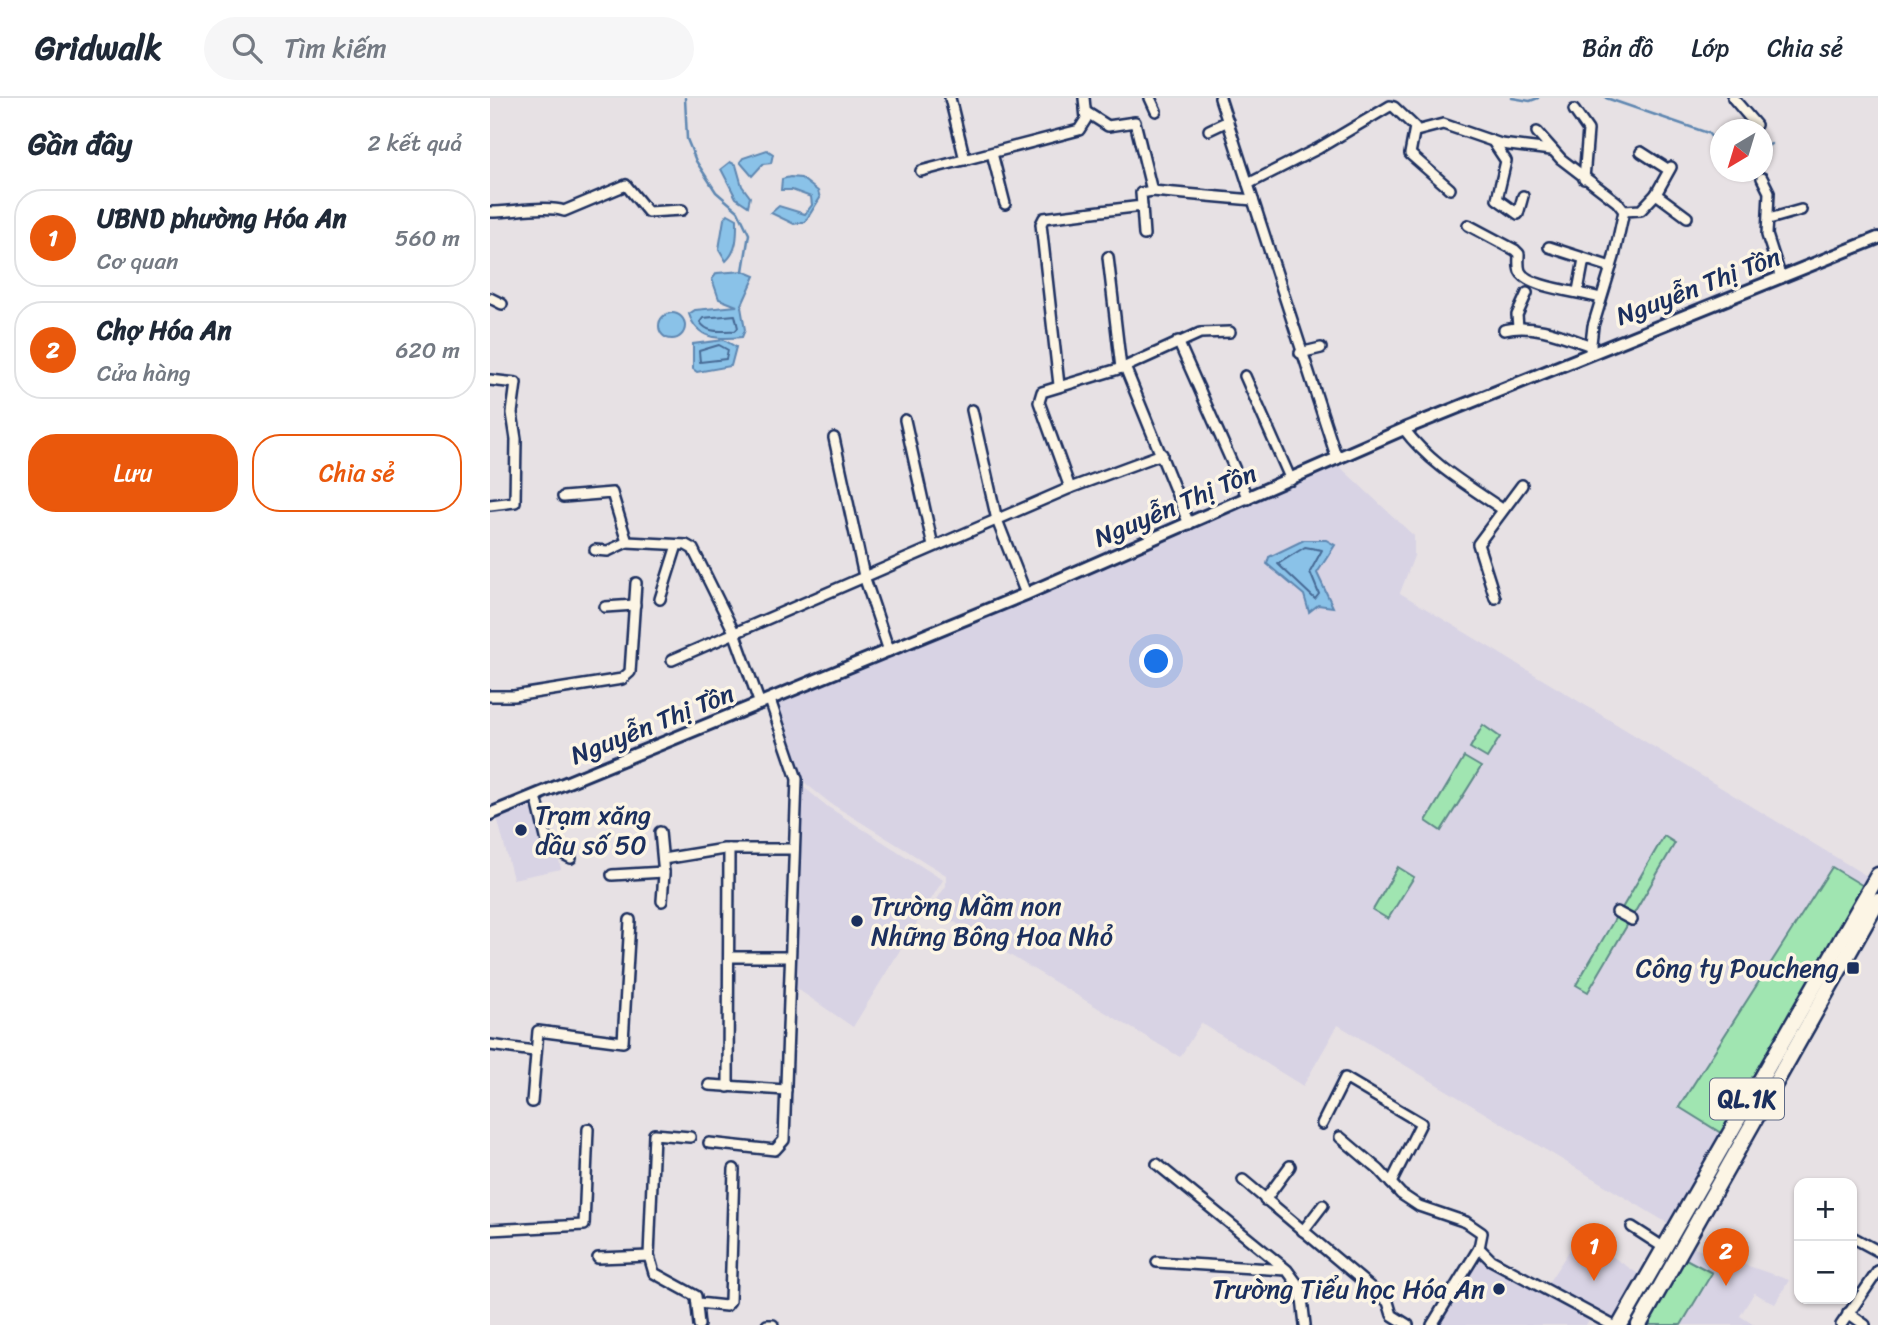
<!DOCTYPE html>
<html lang="vi">
<meta charset="utf-8">
<style>
:root{--surface:#fff;--page:#f6f6f7;--text:#1f2937;--muted:#747a83;--line:#e0e1e3;--accent:#ea580c}
body{margin:0;font-family:Sriracha,sans-serif;background:var(--page);color:var(--text)}
.controls{position:absolute;right:21px;bottom:21px;display:grid;overflow:hidden;border-radius:14px;box-shadow:0 2px 5px #0004}
.controls button{width:63px;height:63px;display:grid;place-items:center;padding:0;border:0;border-bottom:2px solid var(--line);background:var(--surface);color:var(--text);font:35px sans-serif}
.compass{position:absolute;left:1220px;top:21px;width:63px;height:63px;border-radius:50%;background:var(--surface);box-shadow:0 2px 5px #0004;rotate:218deg}
.you{position:absolute;left:667px;top:564px;width:24px;height:24px;margin:-18px;border:5px solid #fff;border-radius:50%;background:#1a73e8;box-shadow:0 0 0 10px #1a73e833}
.badge{display:grid;place-items:center;width:46px;height:46px;border-radius:50%;background:var(--accent);color:#fff;font-size:23px;font-weight:700}
.pin{position:absolute;translate:-50% -58px;filter:drop-shadow(0 2px 4px #0008)}
.pin::after{content:'';position:absolute;top:37px;width:24px;height:21px;background:inherit;clip-path:polygon(0 0,100% 0,50% 100%)}
.list{margin:0;padding:0;list-style:none}
h2{display:flex;justify-content:space-between;align-items:center;height:91px;margin:0;padding:0 28px;font-size:30px}
h2 small{font-size:23px;font-weight:400;color:var(--muted)}
.list li{display:grid;grid-template-columns:46px 1fr auto;gap:21px;align-items:center;box-sizing:border-box;height:98px;margin:0 14px 14px;padding:0 14px;border:2px solid var(--line);border-radius:28px}
.list b{display:block;font-size:26px;white-space:nowrap}
.list p{margin:0;font-size:23px;white-space:nowrap;color:var(--muted)}
.list em{font-size:23px;font-style:normal;color:var(--muted)}
.actions{display:flex;gap:14px;padding:21px 28px}
.actions a{flex:1;padding:16px 0;border:2px solid var(--accent);border-radius:28px;text-align:center;font-size:24px;color:var(--accent)}
.actions .main{background:var(--accent);color:#fff}
.icon{flex:none;width:38px;height:38px;fill:none;stroke:currentColor;stroke-width:2;stroke-linecap:round;stroke-linejoin:round}
.map{position:relative;flex:none;width:1388px;height:1227px;overflow:hidden}
header{display:flex;align-items:center;gap:42px;box-sizing:border-box;height:98px;padding:0 35px;background:var(--surface);border-bottom:2px solid var(--line)}
header strong{font-size:33px}
nav{display:flex;gap:38px;margin-inline-start:auto;font-size:24px}
.search{width:490px;height:63px;background:var(--page);display:flex;align-items:center;gap:18px;box-sizing:border-box;padding:0 24px;border-radius:38px;color:var(--muted);font-size:26px}
main{display:flex}
aside{flex:1;background:var(--surface)}
.map>svg:first-child{display:block}
.built{fill:#d8d3e4}
.green{fill:#a0e5b1;stroke:#5e8a88;stroke-width:2}
.water{fill:#8ac2e8;stroke:#5e87b1;stroke-width:2}
.lines{fill:none;stroke-linecap:round;stroke-linejoin:round}
.shore{stroke:#476a95;stroke-width:2}
.stream{stroke:#5e87b1;stroke-width:2.5}
.minor-casing{stroke:#1b2f5e;stroke-width:14}
.tertiary-casing{stroke:#1b2f5e;stroke-width:16}
.primary-casing{stroke:#1b2f5e;stroke-width:19}
.minor{stroke:#fcf5e5;stroke-width:9}
.tertiary{stroke:#fcf5e5;stroke-width:10}
.primary{stroke:#fcf5e5;stroke-width:14}
.poi-dot{fill:#1b2f5e;stroke:#fcf5e5;stroke-width:2.5}
.labels{text-anchor:middle;dominant-baseline:central;stroke-width:7;stroke-linejoin:round;paint-order:stroke}
.shield{fill:#fcf5e5;stroke:#5e6a86;stroke-width:2}
.shield-label{font-size:24px;font-weight:bold;fill:#1b2f5e}
.street-label{font-size:26px;fill:#1b2f5e;stroke:#fcf5e5}
.poi-label{font-size:26px;fill:#1b2f5e;stroke:#fcf5e5;text-anchor:start}
</style>
<header>
<strong>Gridwalk</strong>
<div class="search"><svg class="icon" aria-label="search" viewBox="0 0 24 24"><circle cx="10" cy="10" r="6"/><path d="M15 15l6 6"/></svg>Tìm kiếm</div>
<nav><a>Bản đồ</a><a>Lớp</a><a>Chia sẻ</a></nav>
</header>
<main>
<aside>
<h2>Gần đây<small>2 kết quả</small></h2>
<ul class="list">
<li><span class="badge">1</span><div><b>UBND phường Hóa An</b><p>Cơ quan</p></div><em>560 m</em></li>
<li><span class="badge">2</span><div><b>Chợ Hóa An</b><p>Cửa hàng</p></div><em>620 m</em></li>
</ul>
<div class="actions"><a class="main">Lưu</a><a>Chia sẻ</a></div>
</aside>
<div class="map">
<svg width="1388" height="1227" viewBox="0 0 1388 1227">
<rect width="100%" height="100%" fill="#e7e1e4"/>
<filter id="ink" filterUnits="userSpaceOnUse"><feTurbulence type="fractalNoise" baseFrequency=".0143" numOctaves="2"/><feDisplacementMap in="SourceGraphic" scale="14" xChannelSelector="R" yChannelSelector="G"/><feConvolveMatrix kernelMatrix="1 2 1 2 8 2 1 2 1" color-interpolation-filters="sRGB"/></filter>
<g filter="url(#ink)">
<!-- built -->
<g class="built">
<polygon points="847,366 924,438 924,458 910,495 1380,780 1179,1126 848,927 813,988 711,925 690,959 441,810 456,788 456,777 340,705 310,681 285,606 527,505"/>
<polygon points="310,686 338,709 453,782 363,929 303,888"/>
<polygon points="45,704 55,749 68,757 71,771 23,781 7,719"/>
<polygon points="1085,1144 1103,1155 1108,1149 1150,1177 1125,1225 1056,1188"/>
<polygon points="1201,1148 1299,1182 1285,1206 1264,1195 1250,1218 1264,1227 1155,1227"/>
<polygon points="988,1158 1101,1218 1096,1227 946,1227"/>
</g>
<!-- green -->
<g class="green">
<polygon points="993,627 1010,639 997,660 980,650"/>
<polygon points="974,659 991,669 951,733 936,723"/>
<polygon points="1174,738 1185,745 1142,819 1131,812"/>
<polygon points="908,769 924,779 898,821 883,812"/>
<polygon points="1342,769 1375,789 1231,1035 1189,1009"/>
<polygon points="1127,817 1139,824 1098,894 1086,887"/>
<polygon points="1194,1160 1222,1175 1191,1227 1155,1227"/>
</g>
<!-- water -->
<g class="water">
<polygon points="277,52 283,56 281,65 273,66 262,78 250,64 253,60"/>
<polygon points="240,64 246,67 252,88 260,99 258,108 246,100 231,71"/>
<polygon points="300,79 311,80 328,93 330,100 315,124 304,126 281,115 289,108 315,116 322,107 321,99 302,92 291,92 292,81"/>
<path d="M238 116 247 121C247 136 248 152 236 163L229 151 234 121Z"/>
<path d="M253 173 265 178 251 209 255 232 252 239C228 242 207 241 199 216L205 212 247 208 229 201 222 181 227 175Z"/>
<circle cx="182" cy="228" r="13"/>
<polygon points="234,242 246,249 241,268 207,274 203,271 203,246"/>
<polygon points="814,442 836,442 845,447 827,475 843,509 828,507 819,514 814,497 777,466 779,459"/>
</g>
<g class="lines">
<!-- shore -->
<g class="shore">
<path d="M245 217 248 230 245 233C232 232 219 237 210 224L213 220Z"/>
<polygon points="229,247 238,252 236,261 210,264 209,253"/>
<polygon points="815,449 832,452 820,474 829,496 825,501 788,466"/>
</g>
<!-- stream -->
<g class="stream">
<polyline points="195,0 197,41 206,63 226,94 248,113 259,136 253,173"/>
<polyline points="1022,0 1040,3 1048,0"/>
<polyline points="1116,0 1218,35 1230,49"/>
<polyline points="1272,52 1281,46"/>
</g>
<defs>
<g id="minor">
<polyline points="460,0 475,62"/>
<polyline points="660,0 666,13"/>
<polyline points="730,0 847,361"/>
<polyline points="1243,0 1266,27"/>
<polyline points="1084,12 1098,32 1094,81"/>
<polyline points="596,14 618,28 645,24 662,93"/>
<polyline points="719,32 738,23"/>
<polyline points="926,33 953,26 1011,46 1061,52"/>
<polyline points="1047,34 1071,61 1127,104 1134,113 1124,159 1103,228 1100,254"/>
<polyline points="1004,45 1016,63 1007,101 1028,116 1033,98"/>
<polyline points="1151,54 1179,72"/>
<polyline points="502,55 515,106"/>
<polyline points="431,73 589,32 596,21 594,0"/>
<polyline points="1272,80 1279,94 1277,137 1291,180"/>
<polyline points="758,86 829,50 900,8 904,9 925,29 920,56 960,91"/>
<polyline points="1166,96 1181,69"/>
<polyline points="652,108 654,137"/>
<polyline points="1134,113 1151,112 1166,96 1197,119"/>
<path d="M0 114C21 114 57 107 74 113L136 87 158 114 192 112"/>
<polyline points="1279,121 1311,112"/>
<path d="M978 127 1025 152 1029 156C1029 161 1028 168 1030 173 1037 190 1093 194 1110 200"/>
<polyline points="1059,149 1121,169"/>
<polyline points="618,159 631,270"/>
<polyline points="1088,193 1094,161"/>
<polyline points="0,200 12,206"/>
<polyline points="1028,229 1027,217 1037,195"/>
<path d="M1014 232C1044 225 1073 238 1101 248"/>
<polyline points="688,243 758,401"/>
<polyline points="810,255 831,250"/>
<polyline points="635,269 699,426"/>
<polyline points="755,278 801,382"/>
<polyline points="0,282 26,285 22,315 26,341 25,404 0,407"/>
<polyline points="569,287 551,126 554,120 652,108 651,95 662,93 763,102"/>
<polyline points="482,312 507,422 536,496"/>
<polyline points="415,322 443,448"/>
<path d="M914 331C940 366 977 387 1012 411"/>
<polyline points="344,340 374,478 399,553"/>
<polyline points="580,390 549,304 552,294 635,269 710,235 740,234"/>
<polyline points="73,399 122,395 137,444 196,447 203,451 244,534 270,606"/>
<polyline points="105,452 118,453 137,444"/>
<polyline points="1005,500 988,446 1032,387"/>
<polyline points="170,501 187,447"/>
<polyline points="115,509 145,507"/>
<polyline points="182,562 580,390 672,356"/>
<polyline points="0,598 24,598 132,581 140,574 146,485"/>
<polyline points="46,698 58,748 81,760"/>
<polyline points="170,734 174,776 172,803"/>
<polyline points="173,761 234,751 304,751"/>
<polyline points="122,777 174,774"/>
<polyline points="1127,814 1142,822"/>
<polyline points="239,859 300,859"/>
<polyline points="0,947 44,953"/>
<polyline points="219,987 296,992"/>
<polyline points="238,989 239,751"/>
<polyline points="42,1004 48,933 133,944 140,822"/>
<polyline points="832,1026 855,980 931,1025 901,1085"/>
<polyline points="200,1039 164,1036 159,1158 164,1175 206,1198 209,1227"/>
<polyline points="850,1039 889,1072 911,1096 929,1108 976,1124 992,1135 989,1150 942,1227"/>
<polyline points="219,1045 285,1052 294,1042 307,681 280,602"/>
<polyline points="667,1066 797,1172 811,1191 815,1227"/>
<polyline points="753,1082 898,1204 902,1217 918,1227"/>
<polyline points="775,1102 800,1068"/>
<polyline points="1142,1129 1173,1149"/>
<polyline points="0,1132 94,1127 98,1031"/>
<polyline points="813,1133 833,1107"/>
<polyline points="1362,1139 1388,1153"/>
<polyline points="989,1150 1001,1162 1122,1227"/>
<polyline points="108,1160 159,1158"/>
<polyline points="667,1164 796,1172"/>
<polyline points="208,1205 236,1208 240,1203 244,1071"/>
<polyline points="1358,1215 1375,1227"/>
<polyline points="277,1227 283,1227"/>
<polyline points="1351,1227 1388,1173"/>
</g>
<polyline id="tertiary" points="0,716 536,496 914,331 1388,140"/>
<g id="primary">
<polyline points="1130,1227 1388,777"/>
<polyline points="1149,1227 1388,803"/>
</g>
</defs>
<!-- minor casing -->
<use href="#minor" class="minor-casing"/>
<!-- tertiary casing -->
<use href="#tertiary" class="tertiary-casing"/>
<!-- primary casing -->
<use href="#primary" class="primary-casing"/>
<!-- minor -->
<use href="#minor" class="minor"/>
<!-- tertiary -->
<use href="#tertiary" class="tertiary"/>
<!-- primary -->
<use href="#primary" class="primary"/>
</g>
</g>
<!-- markers -->
<g class="poi-dot">
<circle cx="31" cy="732" r="7"/>
<circle cx="367" cy="823" r="7"/>
<rect x="1356" y="863" width="14" height="14" rx="3.5"/>
<circle cx="1009" cy="1191" r="7"/>
</g>
<g class="labels">
<!-- shield labels -->
<rect class="shield" x="1220" y="980.5" width="74" height="41" rx="5"/>
<g class="shield-label">
<text x="1257" y="1001">QL.1K</text>
</g>
<!-- street labels -->
<g class="street-label">
<text transform="translate(1208 188) rotate(-21)">Nguyễn Thị Tồn</text>
<text transform="translate(685 407) rotate(-23)">Nguyễn Thị Tồn</text>
<text transform="translate(162 626) rotate(-22)">Nguyễn Thị Tồn</text>
</g>
<!-- poi labels -->
<g class="poi-label">
<text x="45" y="717">Trạm xăng<tspan x="45" dy="30">dầu số 50</tspan></text>
<text x="381" y="808">Trường Mầm non<tspan x="381" dy="30">Những Bông Hoa Nhỏ</tspan></text>
<text x="1349" y="870" text-anchor="end">Công ty Poucheng</text>
<text x="995" y="1191" text-anchor="end">Trường Tiểu học Hóa An</text>
</g>
</g>
</svg>
<div class="controls">
<button>+</button>
<button>−</button>
</div>
<svg class="compass" viewBox="-18 -18 36 36"><path d="M0-13l5 13h-10z" fill="#e53935"/><path d="M0 13l5-13h-10z" fill="#747a83"/></svg>
<div class="you"></div>
<div class="pin badge" style="left:1104px;top:1183px">1</div>
<div class="pin badge" style="left:1236px;top:1188px">2</div>
</div>
</main>
